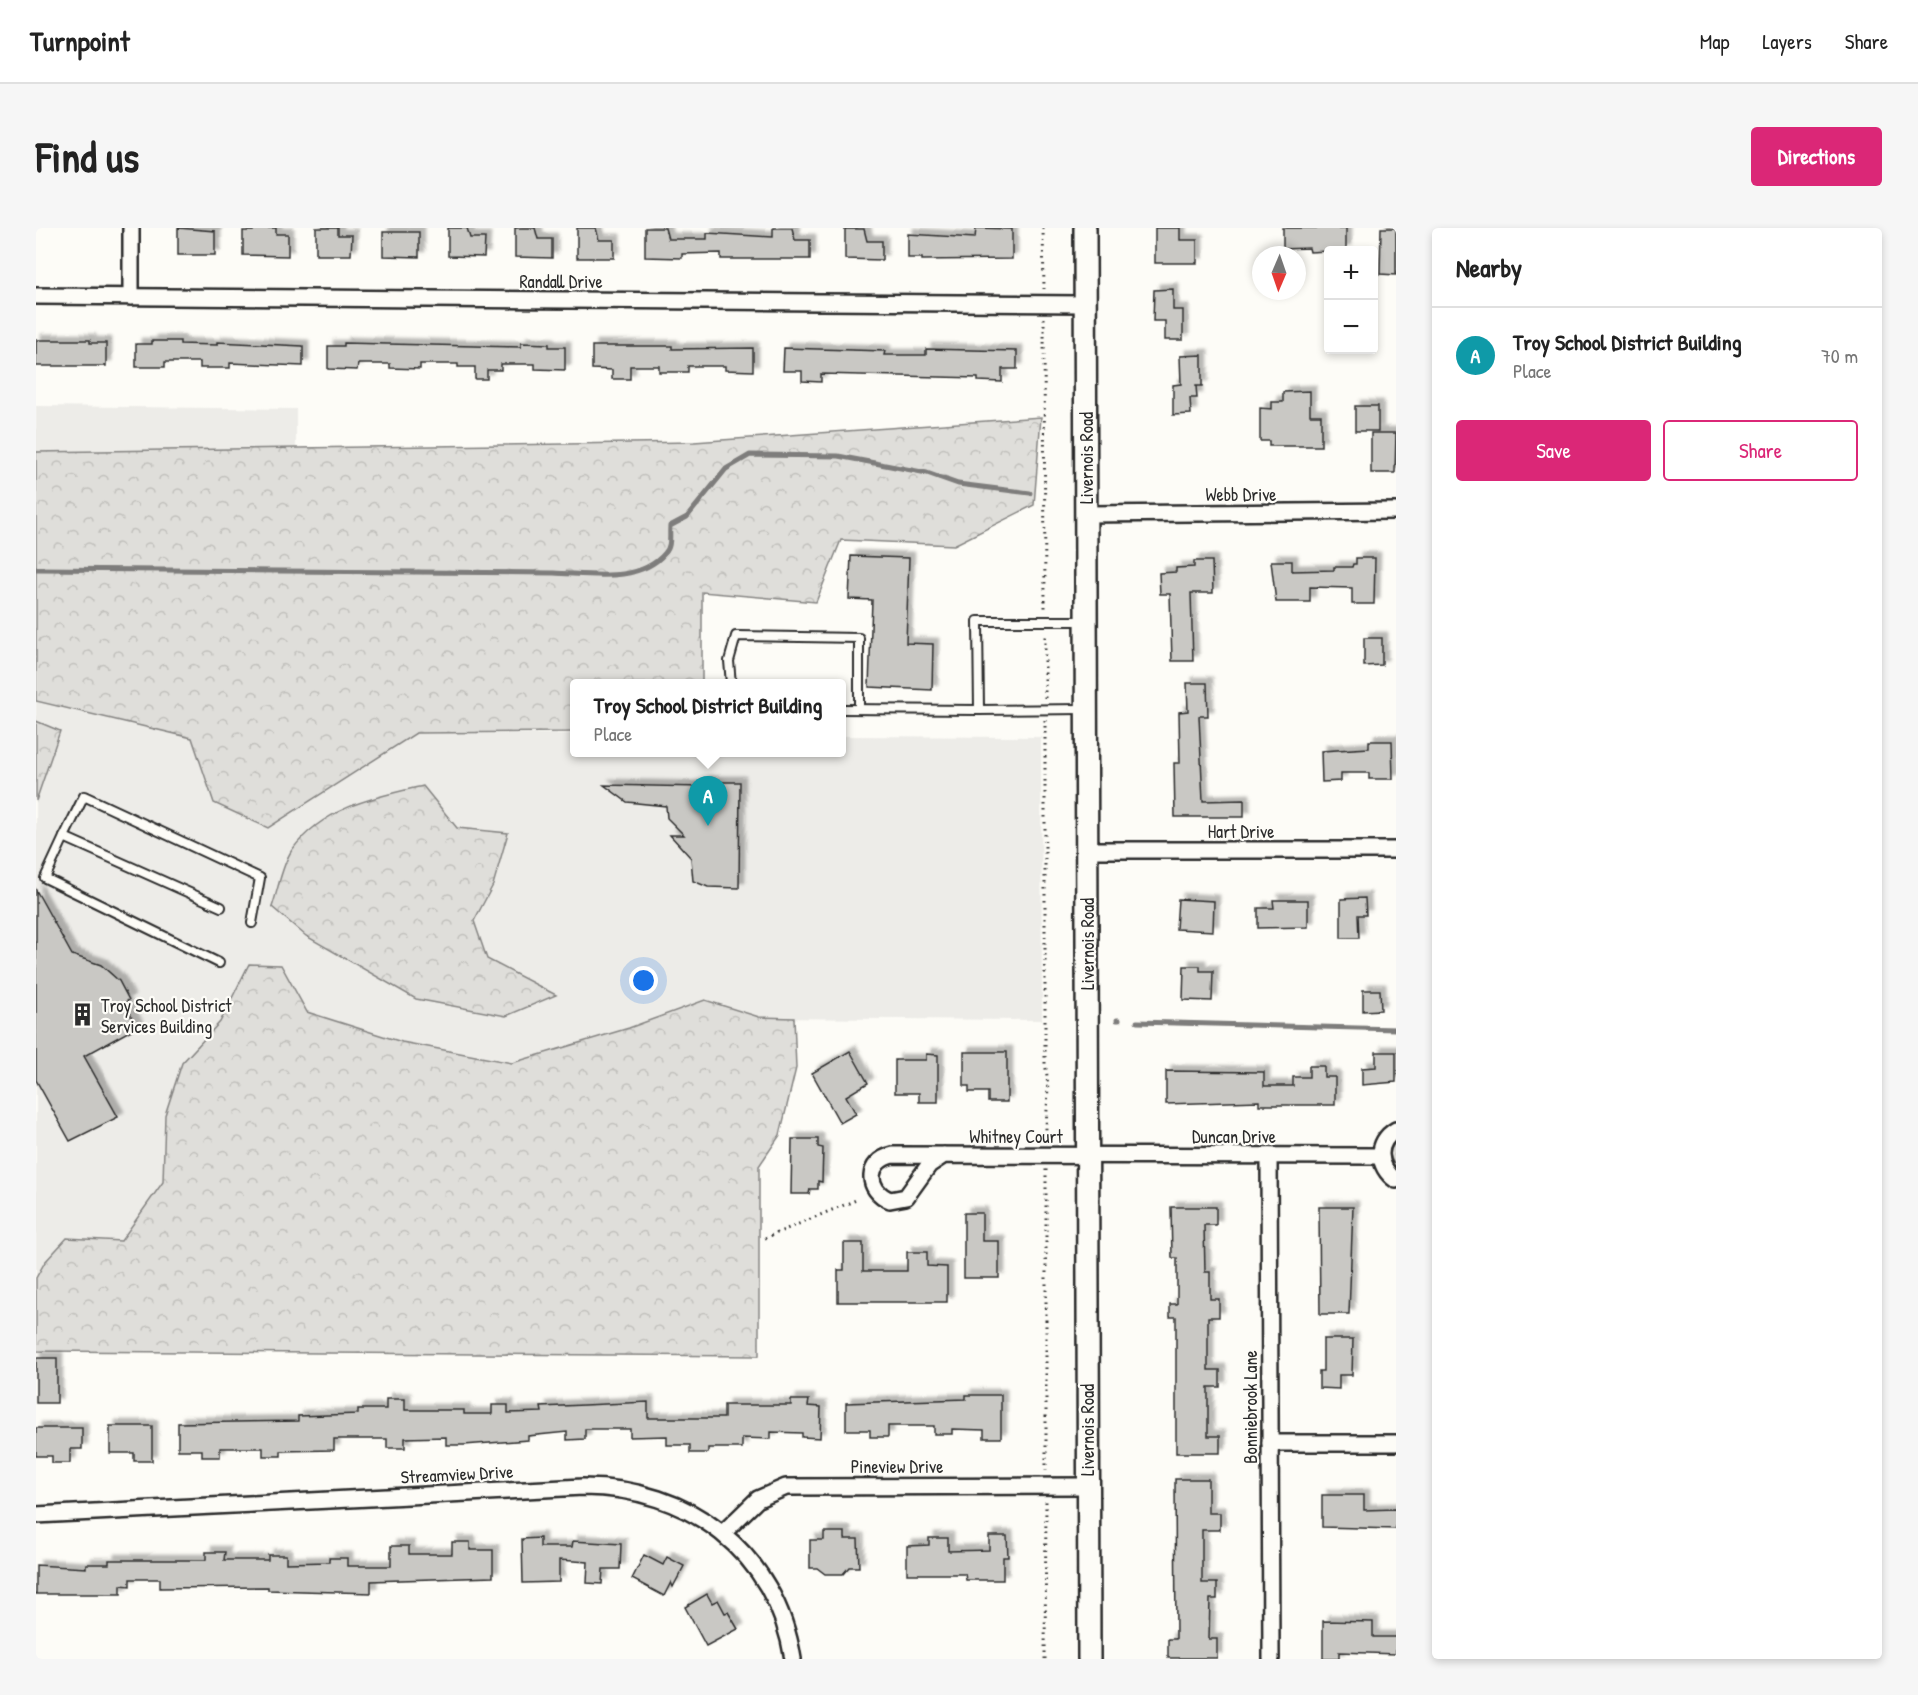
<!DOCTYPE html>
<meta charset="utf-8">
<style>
:root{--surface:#fff;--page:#f6f6f6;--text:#222;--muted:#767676;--line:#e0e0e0;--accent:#db2777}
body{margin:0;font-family:"Patrick Hand",sans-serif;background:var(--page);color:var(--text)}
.controls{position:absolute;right:18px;top:18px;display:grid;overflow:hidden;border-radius:6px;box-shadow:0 3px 9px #0003}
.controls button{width:54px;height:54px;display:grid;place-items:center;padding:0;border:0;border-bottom:2px solid var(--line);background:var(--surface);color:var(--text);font:30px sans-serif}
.compass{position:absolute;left:1216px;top:18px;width:54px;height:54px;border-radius:50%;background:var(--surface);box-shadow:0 3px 9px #0003;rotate:182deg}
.you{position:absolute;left:608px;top:753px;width:21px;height:21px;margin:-15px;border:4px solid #fff;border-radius:50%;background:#1a73e8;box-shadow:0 0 0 9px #1a73e833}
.badge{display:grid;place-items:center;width:39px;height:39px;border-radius:50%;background:var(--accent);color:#fff;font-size:20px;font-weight:700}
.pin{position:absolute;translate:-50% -50px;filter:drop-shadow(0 2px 3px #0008)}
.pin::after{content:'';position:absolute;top:32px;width:21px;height:18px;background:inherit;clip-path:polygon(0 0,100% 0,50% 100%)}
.popup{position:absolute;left:534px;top:451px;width:276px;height:78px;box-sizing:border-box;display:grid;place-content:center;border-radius:6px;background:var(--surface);filter:drop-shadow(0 2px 4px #0005);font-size:20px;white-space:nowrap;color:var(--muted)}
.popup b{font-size:22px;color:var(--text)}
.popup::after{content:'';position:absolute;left:50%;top:100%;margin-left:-12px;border:12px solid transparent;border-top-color:var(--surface)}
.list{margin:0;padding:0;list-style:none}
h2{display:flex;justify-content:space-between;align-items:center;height:78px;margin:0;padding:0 24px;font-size:26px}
h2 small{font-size:20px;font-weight:400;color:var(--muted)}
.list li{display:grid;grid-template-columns:39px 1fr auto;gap:18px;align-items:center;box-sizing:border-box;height:96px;padding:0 24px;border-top:2px solid var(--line)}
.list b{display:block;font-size:22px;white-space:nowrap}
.list p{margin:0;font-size:20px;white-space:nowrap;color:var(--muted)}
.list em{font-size:20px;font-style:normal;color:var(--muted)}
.actions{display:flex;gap:12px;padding:18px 24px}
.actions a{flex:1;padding:14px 0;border:2px solid var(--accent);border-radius:6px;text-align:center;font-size:21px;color:var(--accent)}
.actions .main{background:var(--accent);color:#fff}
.map{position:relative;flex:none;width:1360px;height:1431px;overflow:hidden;border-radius:6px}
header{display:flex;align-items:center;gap:36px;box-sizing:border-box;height:84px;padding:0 30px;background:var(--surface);border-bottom:2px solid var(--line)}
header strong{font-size:28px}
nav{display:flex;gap:33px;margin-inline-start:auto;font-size:21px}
.intro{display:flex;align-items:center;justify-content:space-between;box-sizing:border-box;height:144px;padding:0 36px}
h1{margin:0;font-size:42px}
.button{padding:15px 27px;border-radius:6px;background:var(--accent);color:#fff;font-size:21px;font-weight:700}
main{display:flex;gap:36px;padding:0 36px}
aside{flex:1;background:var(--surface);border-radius:6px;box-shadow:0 3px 9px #0003}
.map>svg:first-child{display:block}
.built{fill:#edece8}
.grass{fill:url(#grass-dots);stroke:#858482;stroke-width:1.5}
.forest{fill:url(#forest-crowns);stroke:#858482;stroke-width:1.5}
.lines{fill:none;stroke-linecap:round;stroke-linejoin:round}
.stream{stroke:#7e7d7b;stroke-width:5}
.building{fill:#c9c8c4;stroke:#2b2b2b;stroke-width:1.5;filter:url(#shadow)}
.service-casing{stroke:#2b2b2b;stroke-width:12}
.minor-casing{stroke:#2b2b2b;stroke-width:20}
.secondary-casing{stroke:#2b2b2b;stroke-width:26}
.path{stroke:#2b2b2b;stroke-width:3;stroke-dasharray:1.5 4.5;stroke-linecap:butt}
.service{stroke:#fdfcf7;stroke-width:8}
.minor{stroke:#fdfcf7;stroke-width:15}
.secondary{stroke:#fdfcf7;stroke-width:21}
.labels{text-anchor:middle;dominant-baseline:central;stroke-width:4.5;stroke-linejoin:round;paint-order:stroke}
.street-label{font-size:18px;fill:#2b2b2b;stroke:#fdfcf7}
.poi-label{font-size:18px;fill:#2b2b2b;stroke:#fdfcf7;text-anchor:start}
</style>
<header>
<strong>Turnpoint</strong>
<nav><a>Map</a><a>Layers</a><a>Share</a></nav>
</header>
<div class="intro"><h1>Find us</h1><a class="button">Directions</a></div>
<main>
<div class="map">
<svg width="1360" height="1431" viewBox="0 0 1360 1431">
<defs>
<pattern id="grass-dots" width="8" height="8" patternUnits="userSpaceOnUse" patternTransform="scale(1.5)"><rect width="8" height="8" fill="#dfdeda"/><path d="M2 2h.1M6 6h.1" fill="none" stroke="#c0bfbb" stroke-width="1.8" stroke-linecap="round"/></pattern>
<pattern id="forest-crowns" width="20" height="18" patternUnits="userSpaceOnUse" patternTransform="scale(1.5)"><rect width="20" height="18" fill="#dfdeda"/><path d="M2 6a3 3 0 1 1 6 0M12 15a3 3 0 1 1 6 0" fill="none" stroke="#c0bfbb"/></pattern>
<filter id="shadow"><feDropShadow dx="5.5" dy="-5.5" stdDeviation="1.5" flood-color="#0004"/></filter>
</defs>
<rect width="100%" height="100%" fill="#fdfcf7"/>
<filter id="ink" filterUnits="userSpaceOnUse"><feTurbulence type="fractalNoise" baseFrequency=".0167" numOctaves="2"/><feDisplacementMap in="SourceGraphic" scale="12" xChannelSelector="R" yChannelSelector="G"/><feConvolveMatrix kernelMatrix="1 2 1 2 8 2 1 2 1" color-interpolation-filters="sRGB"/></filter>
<g filter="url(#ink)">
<!-- built -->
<polygon class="built" points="0,178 260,181 260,504 538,506 538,524 806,524 806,508 1005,509 1006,792 723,790 723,1128 0,1123"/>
<!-- grass -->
<polygon class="grass" points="1360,912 1360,941 1353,925"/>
<!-- forest -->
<g class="forest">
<polygon points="1005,189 998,277 918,317 805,312 780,374 666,364 666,455 538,456 538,504 380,505 232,600 178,575 156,510 0,473 0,224 658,214"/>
<polygon points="0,493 24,503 0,573"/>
<path d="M387 558 421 600 472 605 457 657 438 693 451 731 520 767 470 788 380 771 270 708 236 679C242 662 246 636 256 622 287 579 339 569 387 558Z"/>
<polygon points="213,736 245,737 271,784 366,814 476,835 593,800 669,772 723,789 758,790 760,840 744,907 723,938 723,1128 0,1123 0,1050 9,1034 31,1010 85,1013 127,954 129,887 146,835 184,794"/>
</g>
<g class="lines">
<!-- stream -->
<g class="stream">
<path d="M0 341 518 345C553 346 603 356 629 325 636 318 633 307 634 298L651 289 690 241 714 227 802 228 891 245 922 256 994 265"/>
<polyline points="1081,792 1083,792"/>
<polyline points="1101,794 1360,801"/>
</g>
</g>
<!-- building -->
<g class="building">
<polygon points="142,0 179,3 179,27 142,27"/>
<polygon points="217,0 240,0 240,6 252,6 252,28 207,27 207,3 217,3"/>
<polygon points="280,0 302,0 302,7 316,7 315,27 280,27"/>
<polygon points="412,0 431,0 434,10 449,10 448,29 412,28"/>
<polygon points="479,0 499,0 502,11 516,11 516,30 479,29"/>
<polygon points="541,0 560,0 563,12 578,12 578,30 541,30"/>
<polygon points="609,0 629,0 632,11 671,11 671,5 737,9 737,0 756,0 759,12 774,12 774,31 685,31 685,25 646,26 646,30 609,29"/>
<polygon points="940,0 976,1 976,31 886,32 886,30 872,30 872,6 939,10"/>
<polygon points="1119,0 1144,0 1144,12 1161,12 1161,35 1119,35"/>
<polygon points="1247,0 1310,0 1310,22 1274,24 1273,20 1247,21"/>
<polygon points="1345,0 1360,0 1360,47 1344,46"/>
<polygon points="809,1 828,1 831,13 846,13 846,32 809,31"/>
<polygon points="347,4 383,4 383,29 347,28"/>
<polygon points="1137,61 1137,82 1147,82 1147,112 1129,112 1129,93 1117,93 1118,62"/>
<polygon points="0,112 54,112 54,115 70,115 70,138 0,138"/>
<polygon points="116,113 144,113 144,116 181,117 181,114 267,118 267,138 194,135 194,140 164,140 164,134 129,134 129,139 100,139 100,116 116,116"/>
<polygon points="308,115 485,119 485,115 513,116 513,119 529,119 529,142 499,141 499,136 465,136 465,142 451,142 451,151 439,151 439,139 422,139 422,136 384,136 384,141 354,140 354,136 322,136 321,142 292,141 292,118 308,118"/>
<polygon points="556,118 636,118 636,121 717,120 717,143 689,142 689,138 652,138 652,144 623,144 623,138 594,138 594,151 576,151 576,142 556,141"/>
<polygon points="748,120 849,123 848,127 890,127 890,121 981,123 981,141 966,141 966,154 942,153 942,150 785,146 785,154 766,153 766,143 747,143"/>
<polygon points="1166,127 1166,158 1160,158 1161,170 1154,170 1155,186 1137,187 1137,157 1145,156 1144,128"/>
<polygon points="1274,163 1274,187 1285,187 1285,218 1233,218 1233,213 1224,213 1224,180 1236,181 1236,174 1247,174 1247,164"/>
<rect x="1319" y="178" width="23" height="25"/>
<polygon points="1335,205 1360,205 1359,245 1335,245"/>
<polygon points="815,328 873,330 870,415 897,416 896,462 833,459 836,372 813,371"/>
<polygon points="1320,330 1339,330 1338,376 1316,376 1316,360 1274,359 1274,374 1240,374 1235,333 1256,333 1256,343 1298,342 1298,339 1316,339 1317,336 1320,336"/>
<polygon points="1158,333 1176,333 1177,365 1155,365 1157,433 1136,433 1134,366 1124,366 1123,345 1140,344 1140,340 1158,339"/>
<polygon points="1328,410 1346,410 1346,437 1328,438"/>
<polygon points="1151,455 1171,455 1172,488 1163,488 1167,573 1208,572 1208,589 1139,589 1138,535 1144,535 1143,484 1152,483"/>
<polygon points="1333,513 1356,513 1357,551 1333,551 1333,545 1305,545 1305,553 1286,554 1285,523 1333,520"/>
<polygon points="667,554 704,554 703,660 672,659 657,653 655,630 634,607 648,607 631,590 630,578 591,574 568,557 667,559"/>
<polygon points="0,662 36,727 65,737 83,753 93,772 88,775 101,799 48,828 82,889 34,913 0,852"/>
<polygon points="1329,670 1330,687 1322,687 1323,710 1305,710 1305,671"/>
<polygon points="1142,671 1178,673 1177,703 1140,701"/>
<polygon points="1237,672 1272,672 1272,699 1222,700 1222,680 1238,680"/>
<polygon points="1148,738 1164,738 1164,743 1177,743 1176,773 1147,772"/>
<polygon points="1327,762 1344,762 1345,782 1327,783"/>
<polygon points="814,823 832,855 810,868 820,886 804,895 776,845"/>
<polygon points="928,824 971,824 971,874 952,874 952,864 933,864 933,858 928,858"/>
<polygon points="1340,824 1360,824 1360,854 1326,857 1326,840 1340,839"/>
<polygon points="890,826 902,827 902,874 883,874 883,865 859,865 859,832 890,832"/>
<polygon points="1273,838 1288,838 1288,849 1299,849 1299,877 1223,877 1223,873 1130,876 1130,843 1228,844 1228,858 1257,858 1257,849 1273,849"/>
<polygon points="756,911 782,911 782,919 787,920 786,954 782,953 782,961 774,961 773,966 755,966"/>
<polygon points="1135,979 1180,979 1180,997 1168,997 1169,1044 1174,1044 1174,1071 1183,1071 1183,1089 1172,1089 1172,1142 1184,1142 1184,1159 1172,1159 1172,1208 1184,1208 1184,1225 1140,1225 1140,1089 1134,1089 1134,1076 1141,1076 1141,1030 1136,1030"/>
<polygon points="1283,979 1317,979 1313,1086 1284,1086"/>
<polygon points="928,985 946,985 946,1013 963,1013 963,1050 928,1050"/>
<polygon points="808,1015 827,1015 827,1043 871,1043 871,1024 891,1024 891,1038 911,1039 911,1074 802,1074 802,1042 808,1042"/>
<polygon points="1287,1111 1317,1111 1316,1147 1303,1147 1303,1161 1283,1160 1283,1143 1287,1143"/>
<rect x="0" y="1130" width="21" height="45"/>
<polygon points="930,1167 965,1167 965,1210 948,1210 948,1202 916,1201 916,1206 898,1206 898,1198 852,1198 852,1209 834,1209 834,1202 810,1202 810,1175 930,1171"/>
<polygon points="350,1171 369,1171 369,1182 428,1182 428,1186 456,1186 456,1177 472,1177 472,1185 506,1184 505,1179 612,1174 612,1190 688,1190 688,1177 755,1177 755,1172 773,1172 772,1178 785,1179 784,1210 766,1209 766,1205 735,1204 735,1211 706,1210 706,1220 672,1220 672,1225 654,1225 654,1217 631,1217 631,1208 594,1209 594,1201 549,1201 549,1211 531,1212 531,1204 492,1208 492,1212 428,1217 410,1217 410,1209 369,1210 369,1220 351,1220 351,1211 298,1211 298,1222 245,1223 245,1228 227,1228 227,1220 184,1220 184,1229 166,1229 166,1222 142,1222 142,1195 262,1193 262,1188 322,1186 322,1181 350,1181"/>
<polygon points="74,1198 116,1198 116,1233 98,1233 98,1225 74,1225"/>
<polygon points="0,1200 46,1200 46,1221 34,1221 34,1235 16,1235 16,1228 0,1228"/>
<polygon points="1139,1251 1172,1251 1172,1285 1184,1285 1184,1302 1166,1302 1166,1355 1181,1355 1181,1371 1174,1371 1173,1411 1181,1411 1181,1430 1132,1430 1132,1411 1140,1411"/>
<polygon points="1286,1267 1328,1267 1328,1282 1360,1281 1360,1301 1286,1299"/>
<polygon points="788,1304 809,1304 809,1311 822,1311 823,1339 813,1339 807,1346 789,1346 781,1340 774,1340 774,1312 788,1312"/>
<polygon points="953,1308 971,1308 972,1329 967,1329 967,1352 930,1352 929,1346 871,1346 871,1318 893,1317 893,1310 912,1310 912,1323 953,1322"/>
<polygon points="504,1310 504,1319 536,1319 537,1313 585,1316 584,1341 567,1341 566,1356 551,1355 552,1334 523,1332 523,1354 487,1355 486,1311"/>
<polygon points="416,1314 434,1314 434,1322 457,1322 457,1349 335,1353 335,1365 232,1362 232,1359 124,1360 124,1351 94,1351 94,1358 85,1357 85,1366 0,1366 0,1337 50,1340 50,1336 73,1336 73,1332 170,1332 170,1324 189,1324 188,1332 232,1332 232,1327 250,1327 250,1335 293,1334 293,1330 311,1330 311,1338 355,1338 355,1318 373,1318 373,1326 416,1326"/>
<polygon points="608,1327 627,1337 631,1329 648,1338 637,1359 635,1354 628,1368 596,1351"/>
<polygon points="671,1366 676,1375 682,1372 689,1385 692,1384 702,1401 670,1418 649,1379"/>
<polygon points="1287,1393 1337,1394 1337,1409 1360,1409 1360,1426 1303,1424 1303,1431 1287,1431"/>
</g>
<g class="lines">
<defs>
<g id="service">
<polyline points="1047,393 942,393 943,482 1049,481"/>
<polyline points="695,456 693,433 700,408 823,410 823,481"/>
<polyline points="806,481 943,482"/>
<polyline points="28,609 9,650 183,735"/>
<polyline points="185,679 28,609 48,568 224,650 216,695"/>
</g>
<g id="minor">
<polyline points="95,0 95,69"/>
<polyline points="0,68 1050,76"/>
<polyline points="1050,286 1360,283"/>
<polyline points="1051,622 1360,622"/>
<path d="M1360 902C1339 914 1341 939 1360 952"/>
<path d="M908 927 893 937 870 969 854 972C829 962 830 933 857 927L1344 928"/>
<polyline points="1233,928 1235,1431"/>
<polyline points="1234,1215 1360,1215"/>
<path d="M0 1287 547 1259C653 1259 740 1324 757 1431"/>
<polyline points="687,1305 722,1271 750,1259 1051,1258"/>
</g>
<polyline id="secondary" points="1049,0 1053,1431"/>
</defs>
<!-- service casing -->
<use href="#service" class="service-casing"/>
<!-- minor casing -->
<use href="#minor" class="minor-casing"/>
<!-- secondary casing -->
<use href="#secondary" class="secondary-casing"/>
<!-- path -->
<g class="path">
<polyline points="1007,0 1008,61"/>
<polyline points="1008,90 1009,383"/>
<polyline points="1009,470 1009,405"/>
<path d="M1009 492V836C1015 862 1009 887 1010 913"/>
<polyline points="729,1010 820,972"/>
<polyline points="1010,1243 1010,941"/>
<polyline points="1009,1431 1010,1272"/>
</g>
<!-- service -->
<use href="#service" class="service"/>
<!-- minor -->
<use href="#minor" class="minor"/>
<!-- secondary -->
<use href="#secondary" class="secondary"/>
</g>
</g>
<!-- icons -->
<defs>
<symbol id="building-bare" viewBox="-9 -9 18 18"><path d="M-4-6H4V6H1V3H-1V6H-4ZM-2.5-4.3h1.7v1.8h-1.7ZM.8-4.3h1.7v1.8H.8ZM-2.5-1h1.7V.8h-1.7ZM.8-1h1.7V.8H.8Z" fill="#2b2b2b" stroke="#fdfcf7" stroke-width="2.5" paint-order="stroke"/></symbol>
</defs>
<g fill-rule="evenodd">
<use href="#building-bare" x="30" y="770" width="33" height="33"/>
</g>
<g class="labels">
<!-- street labels -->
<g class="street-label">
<text x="525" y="53">Randall Drive</text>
<text transform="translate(1050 230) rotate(-90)">Livernois Road</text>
<text x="1205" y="266">Webb Drive</text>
<text x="1205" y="603">Hart Drive</text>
<text transform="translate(1051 716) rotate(-90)">Livernois Road</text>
<text x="980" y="908">Whitney Court</text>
<text x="1198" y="908">Duncan Drive</text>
<text transform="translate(1214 1179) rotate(-90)">Bonniebrook Lane</text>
<text transform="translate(1051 1202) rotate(-90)">Livernois Road</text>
<text x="861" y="1238">Pineview Drive</text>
<text transform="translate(421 1246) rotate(-3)">Streamview Drive</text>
</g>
<!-- poi labels -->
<g class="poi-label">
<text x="65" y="777">Troy School District<tspan x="65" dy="21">Services Building</tspan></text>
</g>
</g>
</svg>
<div class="controls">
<button>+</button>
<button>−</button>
</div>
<svg class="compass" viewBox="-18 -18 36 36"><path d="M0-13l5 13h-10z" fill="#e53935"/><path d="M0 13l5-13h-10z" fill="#767676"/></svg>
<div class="you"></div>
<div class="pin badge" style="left:672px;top:598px;background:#0f9aa8">A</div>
<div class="popup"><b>Troy School District Building</b>Place</div>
</div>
<aside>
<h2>Nearby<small></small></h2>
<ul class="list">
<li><span class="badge" style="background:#0f9aa8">A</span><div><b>Troy School District Building</b><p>Place</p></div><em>70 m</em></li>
</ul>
<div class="actions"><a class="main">Save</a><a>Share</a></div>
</aside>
</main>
